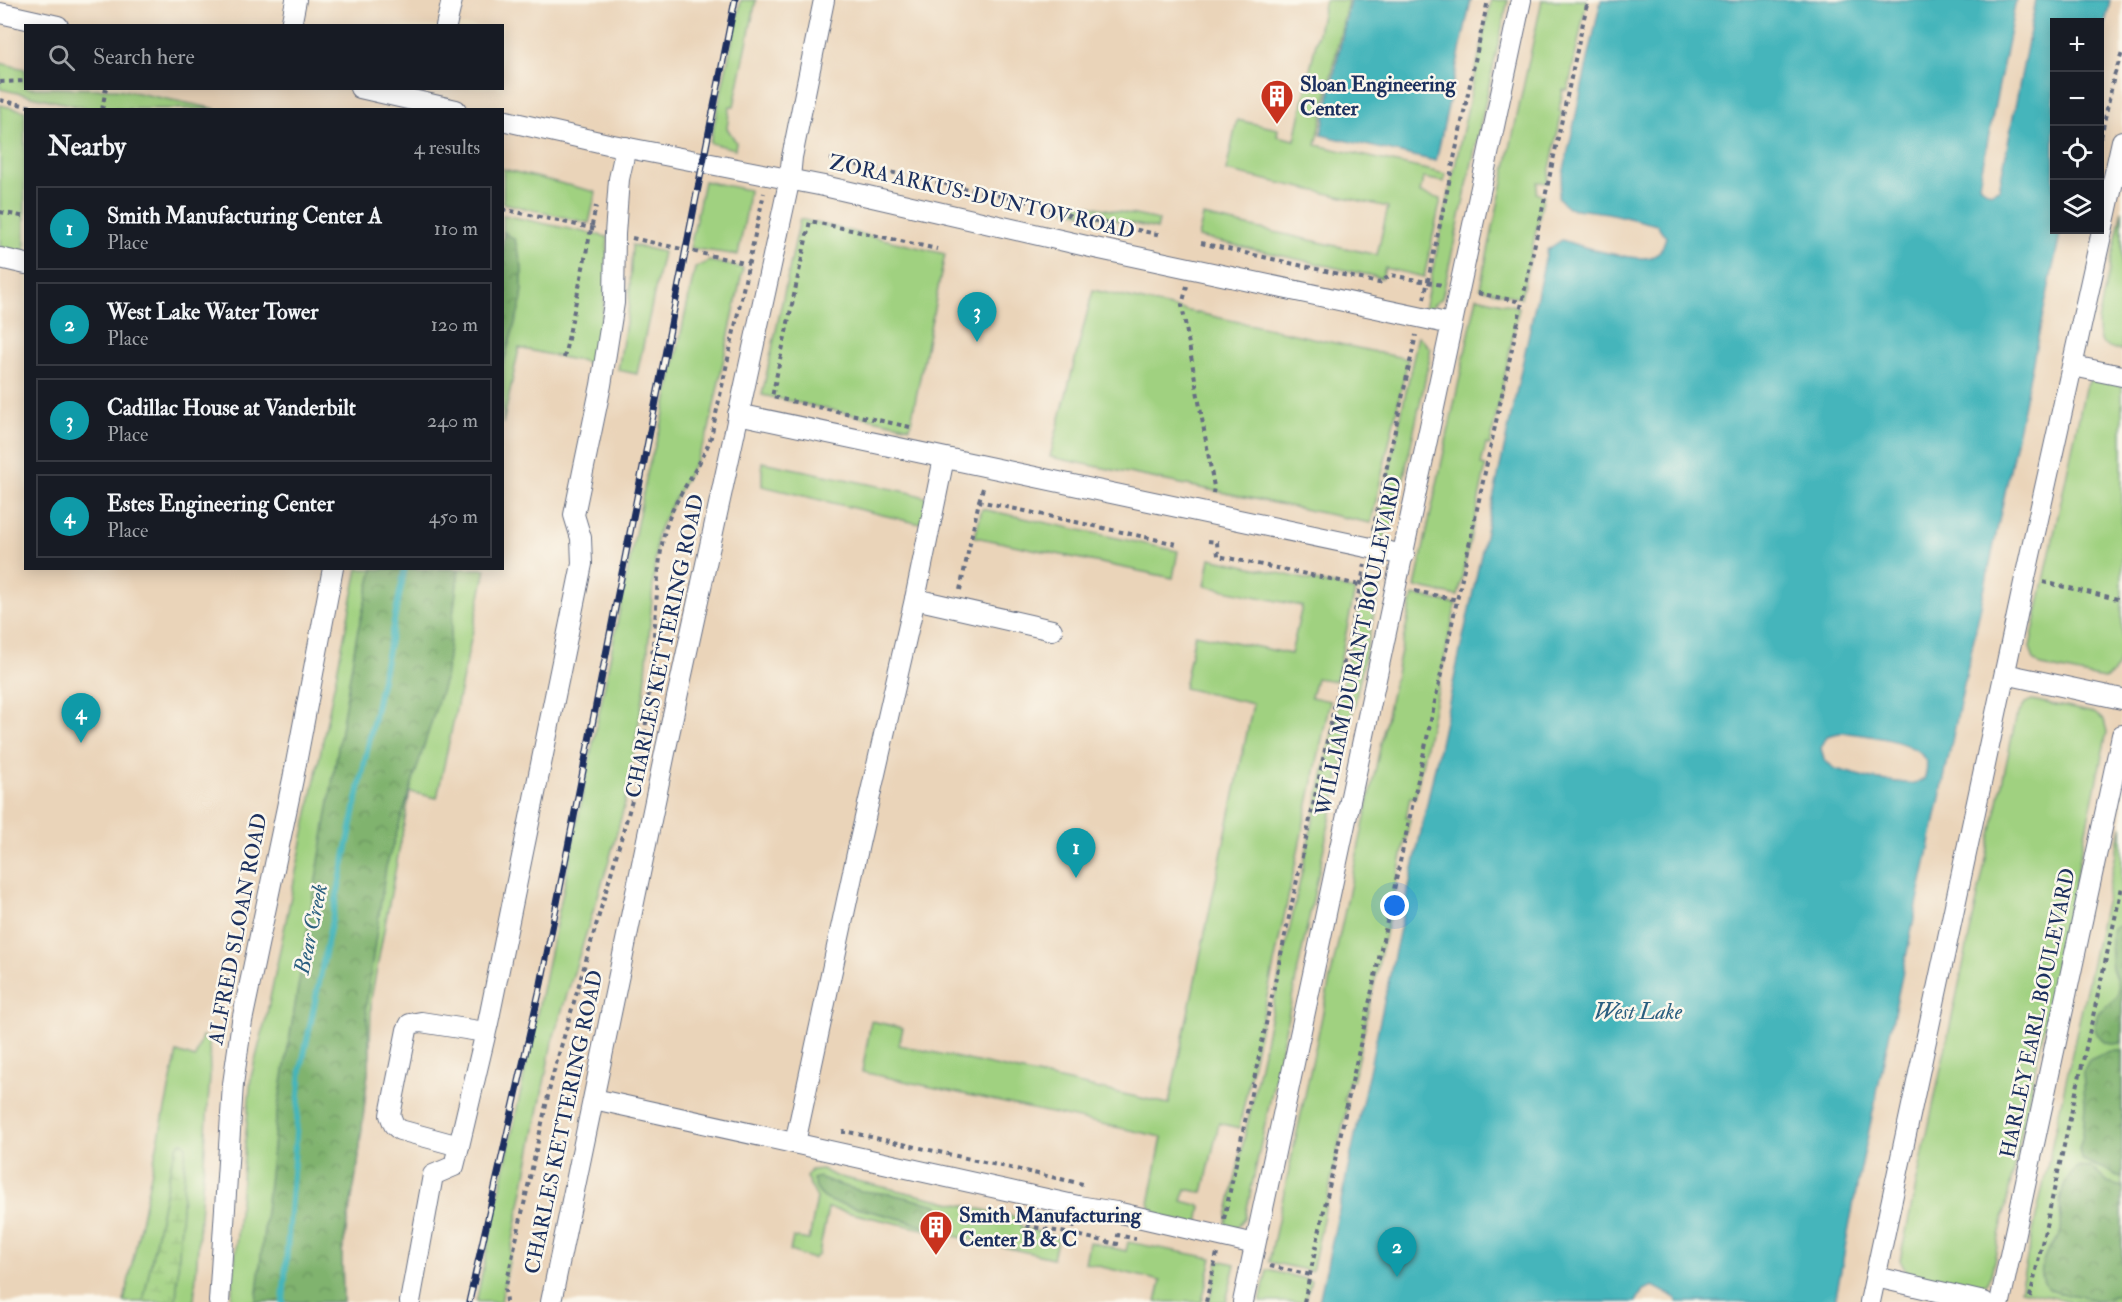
<!DOCTYPE html>
<meta charset="utf-8">
<style>
:root{--surface:#171b24;--page:#242831;--text:#f1f3f6;--muted:#9ea1a6;--line:#363941;--accent:#0f766e}
body{margin:0;font-family:"IM FELL Double Pica",serif;background:var(--page);color:var(--text)}
.controls{position:absolute;right:18px;top:18px;display:grid;overflow:hidden;border-radius:0px;box-shadow:0 3px 15px #0003}
.controls button{width:54px;height:54px;display:grid;place-items:center;padding:0;border:0;border-bottom:2px solid var(--line);background:var(--surface);color:var(--text);font:30px sans-serif}
.you{position:absolute;left:1395px;top:906px;width:21px;height:21px;margin:-15px;border:4px solid #fff;border-radius:50%;background:#1a73e8;box-shadow:0 0 0 9px #1a73e833}
.badge{display:grid;place-items:center;width:39px;height:39px;border-radius:50%;background:var(--accent);color:#fff;font-size:20px;font-weight:700}
.pin{position:absolute;translate:-50% -50px;filter:drop-shadow(0 2px 3px #0008)}
.pin::after{content:'';position:absolute;top:32px;width:21px;height:18px;background:inherit;clip-path:polygon(0 0,100% 0,50% 100%)}
.list{margin:0;padding:0;list-style:none}
h2{display:flex;justify-content:space-between;align-items:center;height:78px;margin:0;padding:0 24px;font-size:26px}
h2 small{font-size:20px;font-weight:400;color:var(--muted)}
.list li{display:grid;grid-template-columns:39px 1fr auto;gap:18px;align-items:center;box-sizing:border-box;height:84px;margin:0 12px 12px;padding:0 12px;border:2px solid var(--line);border-radius:0px}
.list b{display:block;font-size:22px;white-space:nowrap}
.list p{margin:0;font-size:20px;white-space:nowrap;color:var(--muted)}
.list em{font-size:20px;font-style:normal;color:var(--muted)}
.icon{flex:none;width:33px;height:33px;fill:none;stroke:currentColor;stroke-width:2;stroke-linecap:round;stroke-linejoin:round}
.map{position:relative;flex:none;width:2122px;height:1302px;overflow:hidden}
.search{position:absolute;background:var(--surface);box-shadow:0 3px 15px #0003;left:24px;top:24px;width:480px;height:66px;display:flex;align-items:center;gap:15px;box-sizing:border-box;padding:0 21px;border-radius:0px;color:var(--muted);font-size:22px}
.panel{position:absolute;background:var(--surface);box-shadow:0 3px 15px #0003;left:24px;top:108px;width:480px;height:462px;border-radius:0px}
.map>svg:first-child{display:block}
.built{fill:#ead4b9;fill-rule:evenodd}
.grass{fill:#a0d180;stroke:#5e806f;stroke-width:1.5}
.forest{fill:url(#forest-crowns);stroke:#4e7166;stroke-width:1.5}
.wetland{fill:url(#wetland-marsh);stroke:#5e806f;stroke-width:1.5}
.water{fill:#45b5bb;stroke:#30728c;stroke-width:1.5;fill-rule:evenodd}
.lines{fill:none;stroke-linecap:round;stroke-linejoin:round}
.stream{stroke:#45b5bb;stroke-width:6}
.minor-casing{stroke:#666e82;stroke-width:22}
.path{stroke:#666e82;stroke-width:4;stroke-dasharray:4.5 4.5;stroke-linecap:butt}
.minor{stroke:#fff;stroke-width:20}
.rail-casing{stroke:#1b2f5e;stroke-width:7}
.rail{stroke:#fbf7ec;stroke-width:4.5;stroke-dasharray:14;stroke-linecap:butt}
.labels{text-anchor:middle;dominant-baseline:central;stroke-width:5;stroke-linejoin:round;paint-order:stroke}
.poi-label{font-size:21px;font-weight:bold;fill:#1b2f5e;stroke:#fbf7ec;text-anchor:start}
.street-label{font-size:21px;fill:#1b2f5e;stroke:#fbf7ec}
.water-label{font-size:22px;font-style:italic;fill:#2a5e7f;stroke:#fbf7ec}
</style>
<div class="map">
<svg width="2122" height="1302" viewBox="0 0 2122 1302">
<defs>
<pattern id="forest-crowns" width="20" height="18" patternUnits="userSpaceOnUse" patternTransform="scale(1.5)"><rect width="20" height="18" fill="#80b36e"/><path d="M2 6a3 3 0 1 1 6 0M12 15a3 3 0 1 1 6 0" fill="none" stroke="#68925e"/></pattern>
<pattern id="wetland-marsh" width="20" height="14" patternUnits="userSpaceOnUse" patternTransform="scale(1.5)"><rect width="20" height="14" fill="#a0d180"/><path d="M1 5h8M5 5V1M11 12h8M15 12V8" fill="none" stroke="#89b471"/></pattern>
</defs>
<rect width="100%" height="100%" fill="#fbf7ec"/>
<filter id="ink" filterUnits="userSpaceOnUse"><feTurbulence type="fractalNoise" baseFrequency=".0167" numOctaves="2"/><feDisplacementMap in="SourceGraphic" scale="12" xChannelSelector="R" yChannelSelector="G"/><feConvolveMatrix kernelMatrix="1 2 1 2 8 2 1 2 1" color-interpolation-filters="sRGB"/></filter>
<filter id="wash" filterUnits="userSpaceOnUse"><feTurbulence type="fractalNoise" baseFrequency=".008" numOctaves="4" result="noise"/><feDisplacementMap in="SourceGraphic" scale="24" xChannelSelector="R" yChannelSelector="G"/><feGaussianBlur stdDeviation="1.35" result="paint"/><feColorMatrix in="noise" values="0 0 0 0 0 0 0 0 0 0 0 0 0 0 0 0 0 1.4 0 .05"/><feComposite in="paint" operator="in"/></filter>
<g filter="url(#wash)">
<rect width="100%" height="100%" fill="#f1e3c6"/>
<!-- built -->
<path class="built" d="M0 0H2122V1302H0ZM2054 22H2100V230H2054ZM26 26H502V88H26ZM26 110H502V568H26Z"/>
<!-- grass -->
<g class="grass">
<polygon points="741,0 756,0 734,106 730,106 727,128 736,142 735,149 710,143"/>
<polygon points="1325,0 1348,0 1316,145 1446,174 1444,182 1423,178 1420,193 1441,199 1424,277 1385,268 1382,278 1198,237 1203,216 1377,255 1388,207 1226,171 1237,120 1278,129 1277,136 1295,140"/>
<polygon points="1491,0 1508,0 1442,298 1426,311 1424,310"/>
<polygon points="1542,0 1587,0 1568,90 1563,90 1559,111 1562,112 1547,183 1538,182 1536,193 1544,195 1521,298 1480,288"/>
<polygon points="0,63 25,69 26,88 118,89 216,109 90,109 0,89"/>
<polygon points="0,105 25,111 25,253 0,247"/>
<polygon points="503,169 596,192 589,223 503,203"/>
<polygon points="704,181 749,190 746,214 738,255 690,248"/>
<polygon points="1063,200 1159,220 1157,229 1061,208"/>
<path d="M2122 210V351C2101 346 2097 343 2098 321Z"/>
<polygon points="503,215 608,237 604,304 593,362 589,364 580,360 574,360 519,348 503,424"/>
<polygon points="800,219 945,254 910,427 762,395"/>
<polygon points="632,245 663,252 637,374 618,370 629,305"/>
<path d="M709 261 743 268 709 429C697 466 672 498 657 535L645 687 624 807 608 864 552 1042 501 1302H476L565 882 648 469 662 422 695 268Z"/>
<polygon points="1093,290 1408,359 1371,523 1050,457"/>
<polygon points="1477,297 1519,307 1490,445 1486,444 1481,465 1486,466 1458,596 1415,587"/>
<polygon points="1418,336 1430,348 1429,362 1393,526 1382,538 1374,540"/>
<path d="M2093 376 2122 379V648C2119 662 2118 674 2104 679L2041 666 2034 660 2030 647 2085 388Z"/>
<polygon points="762,462 912,493 930,499 924,522 916,523 762,486"/>
<polygon points="982,509 1178,551 1173,578 975,537"/>
<path d="M1210 558 1355 590 1336 681 1316 678 1311 697 1330 701 1239 1128 1219 1123 1203 1193 1186 1189 1182 1201 1201 1206 1198 1224C1182 1221 1155 1220 1149 1204L1162 1137 862 1072 871 1021 903 1028 899 1045 1169 1104 1253 704 1184 688 1195 634 1291 654 1302 606 1205 586Z"/>
<polygon points="358,569 486,569 437,798 410,792 371,999 370,1054 358,1164 342,1253 343,1302 231,1302 251,1077 266,1018"/>
<polygon points="1365,581 1380,585 1245,1218 1236,1228 1224,1231"/>
<polygon points="1413,595 1456,604 1415,798 1410,797 1406,818 1410,819 1353,1081 1349,1080 1344,1101 1348,1102 1312,1271 1269,1262"/>
<polygon points="2032,700 2094,713 2104,720 2107,732 1991,1275 1986,1283 1975,1289 1914,1276 1906,1272 1900,1260 2016,718 2025,703"/>
<polygon points="2122,826 2122,1302 2074,1302 2020,1290"/>
<polygon points="202,1036 209,1039 210,1076 194,1302 124,1302 177,1052 195,1058"/>
<polygon points="822,1169 835,1176 1019,1218 1021,1227 1058,1237 1053,1258 828,1208 819,1254 813,1259 790,1251 793,1237 809,1240 817,1198 806,1177 811,1170"/>
<polygon points="1089,1242 1126,1251 1128,1242 1212,1258 1202,1302 1156,1302 1161,1281 1085,1263"/>
<polygon points="1218,1260 1235,1264 1226,1302 1209,1302"/>
<polygon points="1267,1270 1311,1280 1306,1302 1260,1302"/>
</g>
<!-- forest -->
<g class="forest">
<polygon points="503,231 515,240 522,267 522,299 503,365"/>
<polygon points="373,569 459,569 445,679 386,867 366,1005 370,1054 358,1164 342,1253 343,1302 256,1302 276,1119 357,634"/>
<path d="M2119 926 2122 927V1042C2107 1048 2098 1040 2094 1026L2098 1013 2118 996C2120 985 2115 978 2112 968 2110 955 2110 940 2113 928Z"/>
<path d="M2110 1051H2122V1177C2114 1176 2111 1171 2104 1169 2096 1166 2089 1164 2081 1159L2079 1149 2083 1134 2085 1104 2083 1072 2089 1060Z"/>
<path d="M2077 1167 2092 1168 2108 1183 2122 1187V1298L2116 1295C2100 1302 2096 1301 2079 1296 2067 1293 2047 1295 2043 1280 2039 1270 2044 1254 2051 1246 2054 1243 2058 1239 2060 1235 2063 1226 2060 1216 2060 1208 2059 1194 2067 1176 2077 1167Z"/>
<path d="M819 1177 840 1185 861 1191 891 1194 937 1205 941 1210V1217L938 1223 925 1227 901 1219 833 1202C821 1198 816 1191 813 1179Z"/>
</g>
<!-- wetland -->
<polygon class="wetland" points="182,1142 186,1145 176,1302 143,1302 172,1160 178,1145"/>
<!-- water -->
<g class="water">
<polygon points="1350,0 1471,0 1436,161 1321,135"/>
<path d="M1601 0H2016L1979 184 1982 188 1990 193 1999 189 2036 0H2110L2100 48V22H2054V230H2061L1855 1196 1835 1302H1677L1676 1298 1653 1286 1643 1290 1636 1302H1319L1547 250 1562 240C1579 246 1639 264 1654 256 1661 253 1664 244 1666 237L1657 225 1608 213 1568 208 1558 197ZM1839 733C1858 733 1913 740 1923 757 1928 763 1927 772 1924 779L1914 784 1872 779 1836 769 1824 760 1821 748 1827 736Z"/>
</g>
<g class="lines">
<!-- stream -->
<polyline class="stream" points="283,1302 301,1069 405,568"/>
</g>
</g>
<g filter="url(#ink)">
<g class="lines">
<defs>
<g id="minor">
<polyline points="0,13 58,26"/>
<polyline points="291,26 296,0"/>
<polyline points="446,26 452,0"/>
<polyline points="360,88 456,110"/>
<polyline points="502,120 608,144 824,186 1095,248 1451,324"/>
<polyline points="0,258 26,264"/>
<polyline points="2073,366 2122,376"/>
<polyline points="738,414 1404,555"/>
<polyline points="915,599 1052,630"/>
<polyline points="2005,674 2122,699"/>
<polyline points="594,1099 1078,1206 1116,1212 1255,1244"/>
<polyline points="795,1143 859,844 915,599 944,458"/>
<polyline points="459,1146 400,1130 394,1125 390,1115 407,1030 410,1024 421,1022 485,1032"/>
<polyline points="1876,1277 1984,1302"/>
<polyline points="219,1302 233,1084 242,1021 293,779 333,568"/>
<polyline points="410,1302 433,1175 454,1166 459,1146 488,1023 582,564 581,538 574,515 601,385 614,303 615,234 619,179 626,147"/>
<polyline points="551,1302 666,748 790,178 792,157 824,0"/>
<polyline points="1243,1302 1521,0"/>
<polyline points="1870,1302 2025,578 2122,141"/>
<polyline points="2000,1302 2122,735"/>
</g>
</defs>
<!-- minor casing -->
<use href="#minor" class="minor-casing"/>
<!-- path -->
<g class="path">
<polyline points="0,82 26,81"/>
<polyline points="0,100 46,110"/>
<polyline points="102,110 106,88"/>
<polyline points="2101,137 2114,76 2122,53"/>
<polyline points="830,159 1037,204 1072,216 1161,235"/>
<polyline points="502,209 596,229"/>
<polyline points="0,212 26,217"/>
<polyline points="632,238 749,264"/>
<polyline points="1201,243 1379,283 1391,275 1442,285"/>
<polyline points="1187,286 1182,305 1214,487 1213,493"/>
<polyline points="1478,293 1521,302"/>
<polyline points="1424,299 1488,0"/>
<polyline points="564,358 596,206"/>
<polyline points="910,427 772,397 810,221 937,249"/>
<polyline points="979,501 984,485"/>
<polyline points="1373,530 1416,335"/>
<polyline points="1208,541 1217,542 1218,556 1360,585"/>
<polyline points="1362,579 1378,583"/>
<polyline points="2043,582 2122,600"/>
<polyline points="960,590 979,501 1177,544"/>
<polyline points="1415,591 1458,600"/>
<path d="M642 761C647 715 651 669 655 623 657 596 658 553 666 527 676 494 700 469 711 437L764 193"/>
<polyline points="844,1134 844,1131 1083,1184 1082,1188"/>
<polyline points="1028,1215 1028,1226 1072,1234"/>
<polyline points="1224,1219 1365,564"/>
<polyline points="1074,1224 1072,1234 1117,1244 1118,1235 1136,1239"/>
<polyline points="1270,1266 1311,1275"/>
<polyline points="2030,1297 2122,887"/>
<polyline points="506,1302 505,1290 552,1078 638,780"/>
<polyline points="1206,1302 1217,1253"/>
<polyline points="1304,1302 1588,0"/>
</g>
<!-- minor -->
<use href="#minor" class="minor"/>
<defs>
<polyline id="rail" points="469,1302 541,984 735,0"/>
</defs>
<!-- rail casing -->
<use href="#rail" class="rail-casing"/>
<!-- rail -->
<use href="#rail" class="rail"/>
</g>
</g>
<!-- icons -->
<defs>
<symbol id="building-pin" viewBox="-11 -11 22 30"><path d="M0 17L-7.5 6A9.5 9.5 0 1 1 7.5 6Z" fill="#c8321e" stroke="#fbf7ec"/><path d="M-4-6H4V6H1V3H-1V6H-4ZM-2.5-4.3h1.7v1.8h-1.7ZM.8-4.3h1.7v1.8H.8ZM-2.5-1h1.7V.8h-1.7ZM.8-1h1.7V.8H.8Z" fill="#fff"/></symbol>
</defs>
<g fill-rule="evenodd">
<use href="#building-pin" x="1258" y="77" width="38" height="52"/>
<use href="#building-pin" x="917" y="1208" width="38" height="52"/>
</g>
<g class="labels">
<!-- poi labels -->
<g class="poi-label">
<text x="1300" y="84">Sloan Engineering<tspan x="1300" dy="24">Center</tspan></text>
<text x="959" y="1215">Smith Manufacturing<tspan x="959" dy="24">Center B &amp; C</tspan></text>
</g>
<!-- street labels -->
<g class="street-label">
<text transform="translate(982 197) rotate(13)">ZORA ARKUS-DUNTOV ROAD</text>
<text transform="translate(665 646) rotate(-78)">CHARLES KETTERING ROAD</text>
<text transform="translate(1359 646) rotate(-78)">WILLIAM DURANT BOULEVARD</text>
<text transform="translate(238 929) rotate(-79)">ALFRED SLOAN ROAD</text>
<text transform="translate(2038 1013) rotate(-78)">HARLEY EARL BOULEVARD</text>
<text transform="translate(564 1122) rotate(-78)">CHARLES KETTERING ROAD</text>
</g>
<!-- water labels -->
<g class="water-label">
<text transform="translate(311 929) rotate(-78)">Bear Creek</text>
<text x="1638" y="1012">West Lake</text>
</g>
</g>
</svg>
<div class="controls">
<button>+</button>
<button>−</button>
<button><svg class="icon" aria-label="locate" viewBox="0 0 24 24"><circle cx="12" cy="12" r="6"/><path d="M12 2v4M12 18v4M2 12h4M18 12h4"/></svg></button>
<button><svg class="icon" aria-label="layers" viewBox="0 0 24 24"><path d="M12 4l9 5-9 5-9-5zM3 14l9 5 9-5"/></svg></button>
</div>
<div class="you"></div>
<div class="pin badge" style="left:1076px;top:878px;background:#0f9aa8">1</div>
<div class="pin badge" style="left:1397px;top:1277px;background:#0f9aa8">2</div>
<div class="pin badge" style="left:977px;top:342px;background:#0f9aa8">3</div>
<div class="pin badge" style="left:81px;top:743px;background:#0f9aa8">4</div>
<div class="search"><svg class="icon" aria-label="search" viewBox="0 0 24 24"><circle cx="10" cy="10" r="6"/><path d="M15 15l6 6"/></svg>Search here</div>
<section class="panel">
<h2>Nearby<small>4 results</small></h2>
<ul class="list">
<li><span class="badge" style="background:#0f9aa8">1</span><div><b>Smith Manufacturing Center A</b><p>Place</p></div><em>110 m</em></li>
<li><span class="badge" style="background:#0f9aa8">2</span><div><b>West Lake Water Tower</b><p>Place</p></div><em>120 m</em></li>
<li><span class="badge" style="background:#0f9aa8">3</span><div><b>Cadillac House at Vanderbilt</b><p>Place</p></div><em>240 m</em></li>
<li><span class="badge" style="background:#0f9aa8">4</span><div><b>Estes Engineering Center</b><p>Place</p></div><em>450 m</em></li>
</ul>
</section>
</div>
